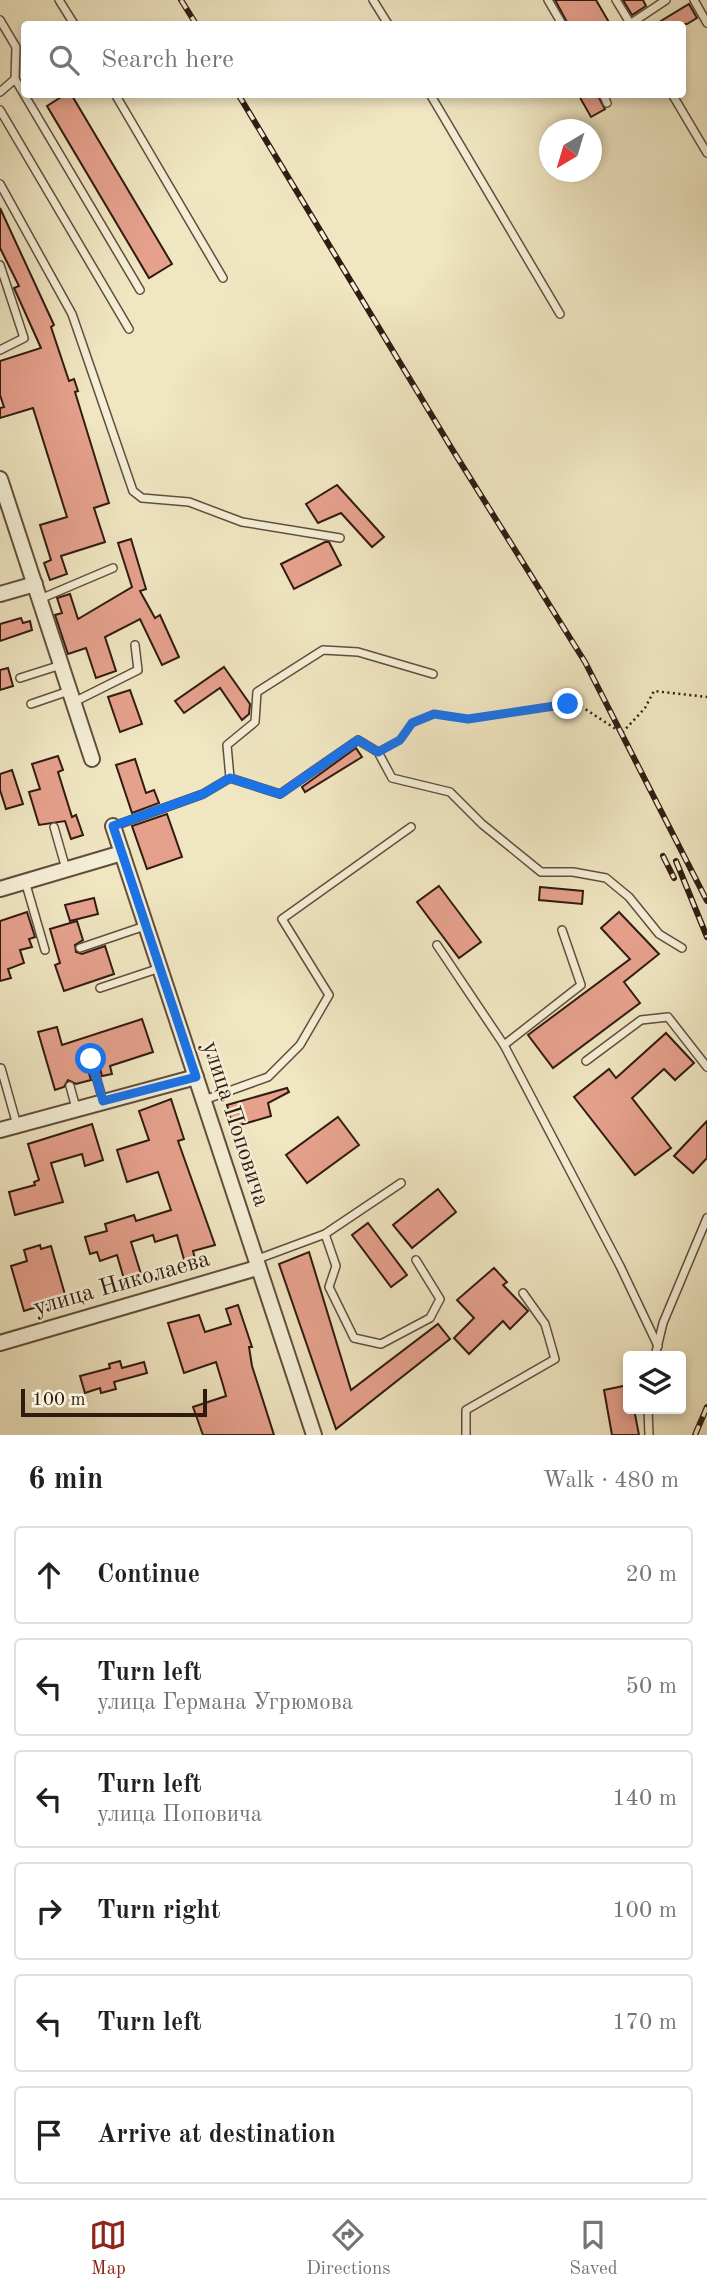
<!DOCTYPE html>
<meta charset="utf-8">
<style>
:root{--surface:#fff;--page:#f2f2f2;--text:#202124;--muted:#757577;--line:#e0e0e0;--accent:#8f2418}
body{margin:0;font-family:"Old Standard TT",serif;background:var(--page);color:var(--text)}
.controls{position:absolute;right:21px;bottom:21px;display:grid;overflow:hidden;border-radius:7px;box-shadow:0 4px 10px #0003}
.controls button{width:63px;height:63px;display:grid;place-items:center;padding:0;border:0;border-bottom:2px solid var(--line);background:var(--surface);color:var(--text);font:35px sans-serif}
.compass{position:absolute;left:539px;top:119px;width:63px;height:63px;border-radius:50%;background:var(--surface);box-shadow:0 4px 10px #0003;rotate:218deg}
.scale{position:absolute;left:21px;bottom:18px;width:186px;box-sizing:border-box;padding-left:7px;border:4px solid #311b11;border-top:0;font-size:19px;line-height:24px;white-space:nowrap;color:#311b11;-webkit-text-stroke:5px #f5efd7;paint-order:stroke}
.stop{position:absolute;width:21px;height:21px;margin:-16px;border:5px solid #1a73e8;border-radius:50%;background:#fff}
.stop.end{background:#1a73e8;border-color:#fff;box-shadow:0 2px 7px #0008}
.list{margin:0;padding:0;list-style:none}
h2{display:flex;justify-content:space-between;align-items:center;height:91px;margin:0;padding:0 28px;font-size:30px}
h2 small{font-size:23px;font-weight:400;color:var(--muted)}
.list li{display:grid;grid-template-columns:46px 1fr auto;gap:21px;align-items:center;box-sizing:border-box;height:98px;margin:0 14px 14px;padding:0 14px;border:2px solid var(--line);border-radius:7px}
.list b{display:block;font-size:26px;white-space:nowrap}
.list p{margin:0;font-size:23px;white-space:nowrap;color:var(--muted)}
.list em{font-size:23px;font-style:normal;color:var(--muted)}
.icon{flex:none;width:38px;height:38px;fill:none;stroke:currentColor;stroke-width:2;stroke-linecap:round;stroke-linejoin:round}
.map{position:relative;flex:none;width:707px;height:1435px;overflow:hidden}
.search{position:absolute;background:var(--surface);box-shadow:0 4px 10px #0003;left:21px;right:21px;top:21px;height:77px;display:flex;align-items:center;gap:18px;box-sizing:border-box;padding:0 24px;border-radius:7px;color:var(--muted);font-size:26px}
.sheet{height:763px;background:var(--surface)}
nav{display:flex;justify-content:space-around;align-items:center;box-sizing:border-box;height:98px;border-top:2px solid var(--line);background:var(--surface);font-size:19px;color:var(--muted)}
nav a{display:grid;justify-items:center;gap:4px}
nav .on{color:var(--accent)}
.map>svg:first-child{display:block}
.building{fill:#e6a18d;stroke:#311b11;stroke-width:2}
.lines{fill:none;stroke-linecap:round;stroke-linejoin:round}
.lane-casing{stroke:#614e3d;stroke-width:10}
.street-casing{stroke:#614e3d;stroke-width:18}
.path{stroke:#311b11;stroke-width:2.5;stroke-dasharray:2 3.5;stroke-linecap:butt}
.lane{stroke:#f5efd7;stroke-width:7}
.street{stroke:#f5efd7;stroke-width:14}
.rail-casing{stroke:#311b11;stroke-width:6}
.rail{stroke:#f5efd7;stroke-width:3.5;stroke-dasharray:10;stroke-linecap:butt}
.route{stroke:#1a73e8;stroke-width:9}
.labels{text-anchor:middle;dominant-baseline:central;stroke-width:5;stroke-linejoin:round;paint-order:stroke}
.street-label{font-size:24px;fill:#311b11;stroke:#f5efd7}
</style>
<div class="map">
<svg width="707" height="1435" viewBox="0 0 707 1435">
<rect width="100%" height="100%" fill="#f0e6c2"/>
<filter id="stains"><feTurbulence type="fractalNoise" baseFrequency=".00286" numOctaves="4"/><feColorMatrix values="0 0 0 0 .2 0 0 0 0 .09 0 0 0 0 .02 0 0 0 .5 -.17"/></filter>
<radialGradient id="worn" r=".72"><stop offset=".6" stop-color="#630" stop-opacity="0"/><stop offset="1" stop-color="#630" stop-opacity=".3"/></radialGradient>
<!-- building -->
<g class="building">
<polygon points="555,0 596,0 610,24 568,24"/>
<polygon points="623,0 643,0 646,6 632,15"/>
<polygon points="689,4 697,18 687,24 656,24"/>
<polygon points="66,94 71,94 172,264 149,278 47,106"/>
<polygon points="578,94 597,94 605,109 591,117"/>
<polygon points="0,208 54,325 51,327 69,381 74,379 78,391 75,392 109,503 94,508 105,542 61,556 67,574 50,580 44,563 51,560 40,525 67,517 33,408 0,418 0,408 4,407 0,395 0,361 41,348 14,288 19,286 0,248"/>
<polygon points="337,485 384,537 372,547 341,513 318,523 306,504"/>
<polygon points="131,539 146,589 140,591 155,618 160,615 179,657 162,665 140,619 105,637 116,671 96,678 86,648 68,654 55,615 62,613 57,598 70,594 78,619 132,587 118,543"/>
<polygon points="325,542 329,542 341,565 294,589 281,564"/>
<polygon points="21,618 23,623 30,621 32,630 0,641 0,624"/>
<polygon points="224,667 250,704 249,714 242,720 220,688 184,713 175,701"/>
<polygon points="8,668 13,686 0,690 0,670"/>
<polygon points="130,690 142,724 120,732 108,697"/>
<polygon points="356,748 362,757 305,792 302,787"/>
<polygon points="58,756 63,770 58,772 72,817 76,815 83,835 71,839 65,821 39,825 29,792 40,789 32,764"/>
<polygon points="135,759 146,793 154,790 159,803 132,813 116,765"/>
<polygon points="12,770 23,804 6,809 0,790 0,774"/>
<polygon points="167,814 182,857 147,869 132,826"/>
<polygon points="439,886 481,942 459,958 417,902"/>
<polygon points="540,887 583,891 582,904 539,900"/>
<polygon points="94,898 98,914 70,921 65,905"/>
<polygon points="27,912 35,937 29,939 32,947 20,950 24,963 8,969 11,978 0,981 0,921"/>
<polygon points="619,912 659,954 624,982 640,1003 553,1068 528,1035 630,959 601,928"/>
<polygon points="77,921 83,940 75,945 76,952 82,954 105,946 114,974 64,991 55,965 60,963 50,929"/>
<polygon points="142,1019 153,1052 110,1066 112,1074 102,1076 97,1057 89,1053 85,1060 91,1080 76,1084 68,1080 64,1087 55,1090 38,1032 57,1027 62,1045"/>
<polygon points="666,1033 694,1063 675,1080 664,1069 632,1098 671,1148 635,1175 574,1097 609,1069 616,1078"/>
<polygon points="287,1088 289,1092 268,1103 271,1116 233,1127 227,1105"/>
<polygon points="171,1099 184,1139 178,1141 215,1245 193,1251 195,1259 185,1263 177,1235 155,1242 153,1235 131,1242 141,1274 124,1279 117,1255 100,1261 97,1252 90,1254 85,1237 107,1231 105,1224 134,1215 136,1221 171,1210 158,1172 127,1182 117,1150 149,1140 139,1111"/>
<polygon points="338,1117 359,1145 307,1183 286,1155"/>
<polygon points="707,1121 707,1158 693,1173 674,1156"/>
<polygon points="92,1124 103,1160 85,1166 82,1154 51,1163 63,1202 15,1215 9,1192 35,1185 34,1182 39,1180 28,1144"/>
<polygon points="438,1189 456,1212 412,1248 393,1225"/>
<polygon points="368,1223 407,1275 391,1287 352,1235"/>
<polygon points="40,1245 41,1249 51,1246 66,1298 24,1311 11,1266 27,1261 24,1250"/>
<polygon points="309,1252 351,1390 438,1324 450,1339 336,1429 279,1264"/>
<polygon points="494,1268 507,1282 503,1285 528,1311 510,1329 503,1321 469,1354 454,1338 474,1318 457,1300"/>
<polygon points="238,1305 252,1347 249,1347 252,1366 274,1435 203,1435 193,1407 226,1396 223,1385 216,1362 184,1373 168,1323 199,1315 205,1332 231,1324 226,1309"/>
<polygon points="120,1361 122,1368 144,1362 147,1373 114,1382 116,1389 101,1393 100,1388 85,1393 80,1376 110,1368 109,1364"/>
<polygon points="628,1385 628,1409 634,1409 639,1435 612,1435 604,1390"/>
</g>
<g class="lines">
<defs>
<g id="lane">
<polyline points="59,0 74,24"/>
<polyline points="373,0 388,24"/>
<polyline points="548,0 562,24"/>
<polyline points="616,0 630,23"/>
<polyline points="694,0 707,23"/>
<polyline points="0,20 16,47 15,79 0,92"/>
<polyline points="630,24 666,0"/>
<polyline points="15,79 140,290"/>
<polyline points="115,94 223,278"/>
<polyline points="430,94 560,314"/>
<polyline points="603,94 607,103"/>
<polyline points="672,94 707,153"/>
<polyline points="0,110 129,329"/>
<polyline points="0,184 72,314 133,491 142,498 189,502 242,522 340,538"/>
<polyline points="0,265 24,338 0,350"/>
<polyline points="40,599 113,568"/>
<polyline points="20,678 61,665"/>
<polyline points="74,702 138,670 135,645"/>
<polyline points="31,704 69,691"/>
<polyline points="230,778 280,794 358,740 378,752 392,778 450,792 482,824 541,872 573,872 606,878 629,897 659,934 682,948"/>
<polyline points="114,826 203,794 230,778 227,745 255,722 257,692 323,650 358,652 433,674"/>
<polyline points="54,827 66,869"/>
<polyline points="25,881 45,950"/>
<polyline points="562,930 581,985 504,1045 620,1266 658,1346"/>
<polyline points="437,945 504,1045"/>
<polyline points="80,948 145,926"/>
<polyline points="100,988 160,968"/>
<polyline points="91,1059 103,1101"/>
<polyline points="586,1061 641,1020 668,1017 707,1067"/>
<polyline points="1,1068 17,1125"/>
<polyline points="70,1086 76,1108"/>
<polyline points="204,1100 268,1077 300,1045 329,995 282,919 411,827"/>
<polyline points="325,1234 336,1266 329,1287 354,1338 381,1344 430,1318 440,1299 416,1260"/>
<polyline points="255,1260 325,1234 401,1183"/>
<polyline points="655,1356 663,1323 707,1218"/>
<polyline points="648,1409 649,1435"/>
<polyline points="466,1435 466,1410 555,1359 545,1324 523,1293"/>
</g>
<g id="street">
<polyline points="0,479 92,759"/>
<polyline points="0,594 35,584"/>
<polyline points="113,826 314,1435"/>
<polyline points="0,889 122,853"/>
<polyline points="0,1130 196,1077"/>
<polyline points="0,1343 257,1268"/>
</g>
</defs>
<!-- lane casing -->
<use href="#lane" class="lane-casing"/>
<!-- street casing -->
<use href="#street" class="street-casing"/>
<!-- path -->
<polyline class="path" points="387,747 400,740 412,723 434,714 468,719 576,703 622,733 645,708 654,691 707,697"/>
<!-- lane -->
<use href="#lane" class="lane"/>
<!-- street -->
<use href="#street" class="street"/>
<defs>
<g id="rail">
<polyline points="181,0 196,24"/>
<polyline points="238,94 452,449 585,662 707,901"/>
<polyline points="663,856 674,878"/>
<polyline points="676,861 707,937"/>
<polyline points="695,1435 707,1407"/>
</g>
</defs>
<!-- rail casing -->
<use href="#rail" class="rail-casing"/>
<!-- rail -->
<use href="#rail" class="rail"/>
</g>
<g class="lines">
<!-- route -->
<polyline class="route" points="91,1059 103,1101 196,1077 113,826 203,794 230,778 280,794 358,740 378,752 400,740 412,723 434,714 468,719 568,704"/>
</g>
<g class="labels">
<!-- street labels -->
<g class="street-label">
<text transform="translate(235 1124) rotate(72)">улица Поповича</text>
<text transform="translate(122 1284) rotate(-16)">улица Николаева</text>
</g>
</g>
<rect width="100%" height="100%" filter="url(#stains)"/>
<rect width="100%" height="100%" fill="url(#worn)"/>
</svg>
<div class="controls">
<button><svg class="icon" aria-label="layers" viewBox="0 0 24 24"><path d="M12 4l9 5-9 5-9-5zM3 14l9 5 9-5"/></svg></button>
</div>
<svg class="compass" viewBox="-18 -18 36 36"><path d="M0-13l5 13h-10z" fill="#e53935"/><path d="M0 13l5-13h-10z" fill="#757577"/></svg>
<div class="scale">100 m</div>
<div class="stop" style="left:91px;top:1059px"></div>
<div class="stop end" style="left:568px;top:704px"></div>
<div class="search"><svg class="icon" aria-label="search" viewBox="0 0 24 24"><circle cx="10" cy="10" r="6"/><path d="M15 15l6 6"/></svg>Search here</div>
</div>
<section class="sheet">
<h2>6 min<small>Walk · 480 m</small></h2>
<ul class="list">
<li><svg class="icon" aria-label="ahead" viewBox="0 0 24 24"><path d="M12 20V5M6 11l6-6 6 6"/></svg><div><b>Continue</b></div><em>20 m</em></li>
<li><svg class="icon" aria-label="left" viewBox="0 0 24 24"><path d="M17 20v-9H6M10 6l-5 5 5 5"/></svg><div><b>Turn left</b><p>улица Германа Угрюмова</p></div><em>50 m</em></li>
<li><svg class="icon" aria-label="left" viewBox="0 0 24 24"><path d="M17 20v-9H6M10 6l-5 5 5 5"/></svg><div><b>Turn left</b><p>улица Поповича</p></div><em>140 m</em></li>
<li><svg class="icon" aria-label="right" viewBox="0 0 24 24"><path d="M7 20v-9h11M14 6l5 5-5 5"/></svg><div><b>Turn right</b></div><em>100 m</em></li>
<li><svg class="icon" aria-label="left" viewBox="0 0 24 24"><path d="M17 20v-9H6M10 6l-5 5 5 5"/></svg><div><b>Turn left</b></div><em>170 m</em></li>
<li><svg class="icon" aria-label="arrive" viewBox="0 0 24 24"><path d="M6 21V4h12l-3 4 3 4H6"/></svg><div><b>Arrive at destination</b></div></li>
</ul>
</section>
<nav>
<a class="on"><svg class="icon" aria-label="map" viewBox="0 0 24 24"><path d="M3 6l6-2 6 2 6-2v14l-6 2-6-2-6 2zM9 4v14M15 6v14"/></svg>Map</a>
<a><svg class="icon" aria-label="directions" viewBox="0 0 24 24"><path d="M12 3l9 9-9 9-9-9zM9 14v-3h6M13 9l2 2-2 2"/></svg>Directions</a>
<a><svg class="icon" aria-label="saved" viewBox="0 0 24 24"><path d="M7 4h10v16l-5-4-5 4z"/></svg>Saved</a>
</nav>
